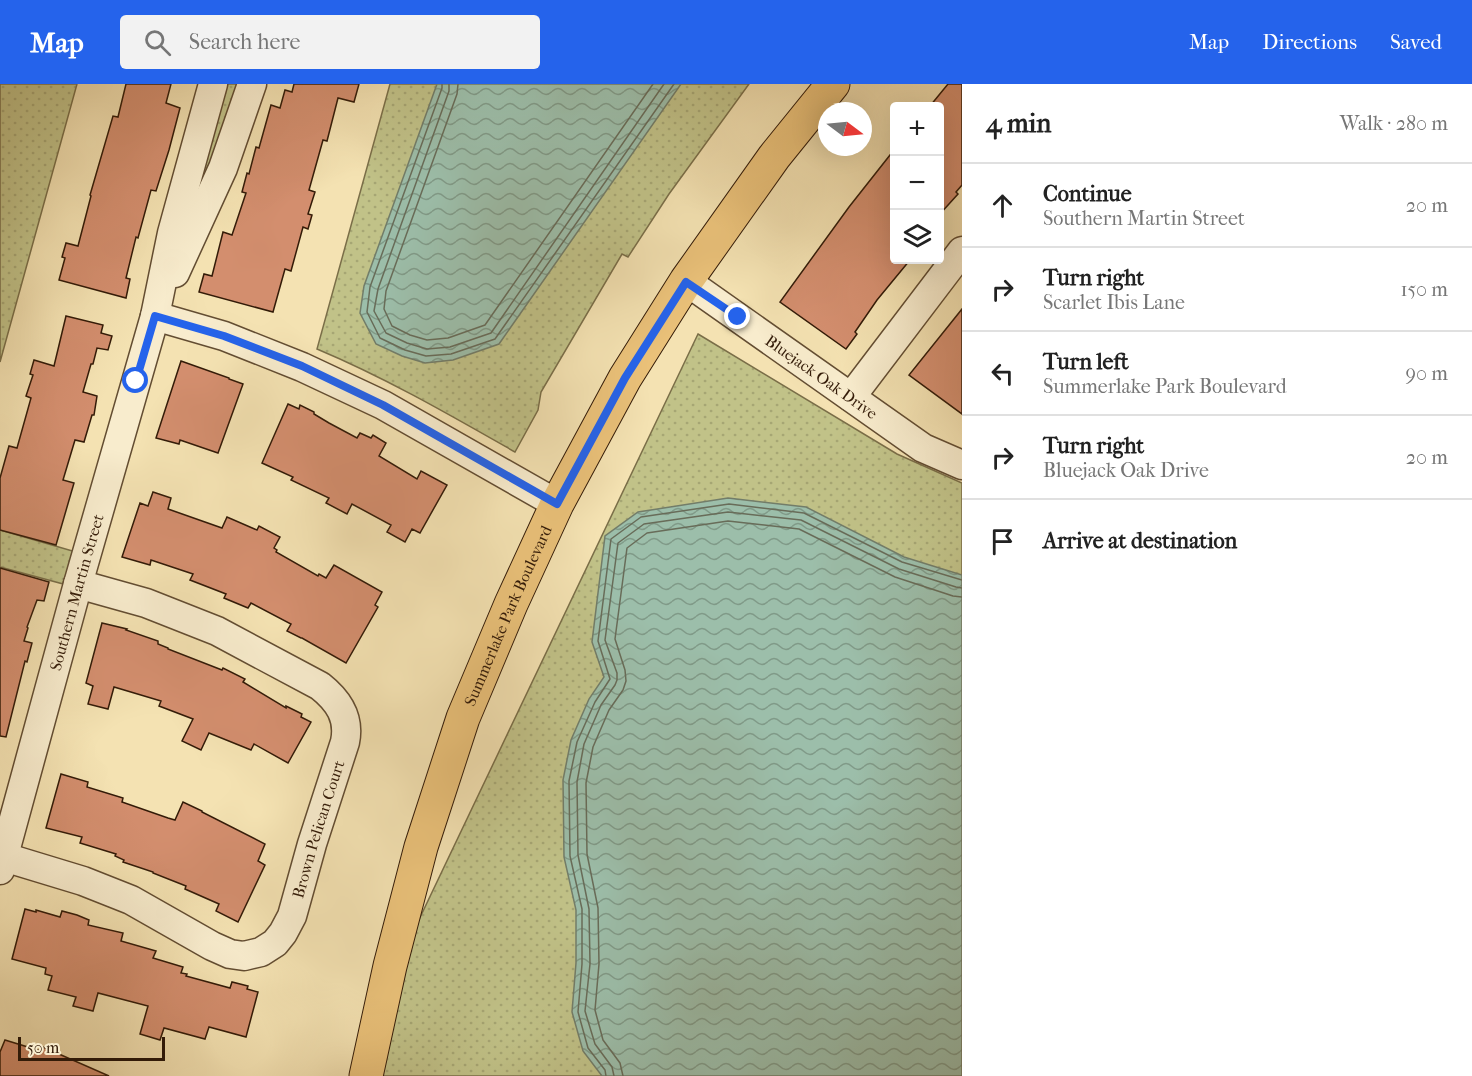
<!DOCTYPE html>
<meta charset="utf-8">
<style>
:root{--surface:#fff;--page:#f2f2f2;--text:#222;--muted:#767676;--line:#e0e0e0;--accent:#2563eb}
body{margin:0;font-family:"IM FELL French Canon",serif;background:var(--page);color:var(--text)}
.controls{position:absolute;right:18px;top:18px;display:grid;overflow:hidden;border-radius:6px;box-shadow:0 6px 24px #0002}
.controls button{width:54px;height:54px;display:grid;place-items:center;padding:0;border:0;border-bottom:2px solid var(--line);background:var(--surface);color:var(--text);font:30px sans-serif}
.compass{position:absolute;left:818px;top:18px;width:54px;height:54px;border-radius:50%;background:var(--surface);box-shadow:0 6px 24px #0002;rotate:106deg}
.scale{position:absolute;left:18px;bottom:15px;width:147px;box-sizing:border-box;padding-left:6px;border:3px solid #331b08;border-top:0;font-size:16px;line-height:21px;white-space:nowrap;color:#331b08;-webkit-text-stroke:4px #f8eccd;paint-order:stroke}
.stop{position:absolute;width:18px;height:18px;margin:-14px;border:4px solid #2563eb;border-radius:50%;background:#fff}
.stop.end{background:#2563eb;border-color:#fff;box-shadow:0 2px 6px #0008}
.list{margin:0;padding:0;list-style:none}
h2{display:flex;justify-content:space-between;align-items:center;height:78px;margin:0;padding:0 24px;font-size:26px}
h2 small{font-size:20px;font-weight:400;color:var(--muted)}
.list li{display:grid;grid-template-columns:39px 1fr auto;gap:18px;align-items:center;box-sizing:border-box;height:84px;padding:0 24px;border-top:2px solid var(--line)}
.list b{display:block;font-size:22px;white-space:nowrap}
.list p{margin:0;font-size:20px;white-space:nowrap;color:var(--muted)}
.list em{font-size:20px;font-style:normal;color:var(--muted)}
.icon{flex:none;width:33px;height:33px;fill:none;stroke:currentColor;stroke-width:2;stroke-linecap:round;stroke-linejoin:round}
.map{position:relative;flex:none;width:962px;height:992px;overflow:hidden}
header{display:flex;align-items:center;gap:36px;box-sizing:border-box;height:84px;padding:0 30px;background:var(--accent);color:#fff}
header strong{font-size:28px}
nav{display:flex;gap:33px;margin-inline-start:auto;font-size:21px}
.search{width:420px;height:54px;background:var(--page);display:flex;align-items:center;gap:15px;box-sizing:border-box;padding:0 21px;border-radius:6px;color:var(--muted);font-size:22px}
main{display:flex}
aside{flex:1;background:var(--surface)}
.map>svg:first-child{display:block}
.green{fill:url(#green-dots);stroke:#7a6e48;stroke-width:1.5}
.water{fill:url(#water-waves);stroke:#727d69;stroke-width:1.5}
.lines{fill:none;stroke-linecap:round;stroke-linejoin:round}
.shore{stroke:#686c59;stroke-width:1.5}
.building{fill:#d38e6e;stroke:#331b08;stroke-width:1.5}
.minor-casing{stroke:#634d32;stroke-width:31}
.major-casing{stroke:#331b08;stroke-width:35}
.minor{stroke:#f8eccd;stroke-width:28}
.major{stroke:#eac179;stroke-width:33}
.route{stroke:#2563eb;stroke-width:8}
.labels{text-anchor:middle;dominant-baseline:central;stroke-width:4.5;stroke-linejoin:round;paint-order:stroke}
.street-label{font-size:16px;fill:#331b08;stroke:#f8eccd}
</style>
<header>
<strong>Map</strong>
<div class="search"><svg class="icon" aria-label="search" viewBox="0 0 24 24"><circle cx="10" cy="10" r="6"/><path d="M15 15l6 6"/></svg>Search here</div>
<nav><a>Map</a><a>Directions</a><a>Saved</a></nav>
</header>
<main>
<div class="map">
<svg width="962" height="992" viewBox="0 0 962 992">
<defs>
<pattern id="green-dots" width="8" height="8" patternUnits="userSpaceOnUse" patternTransform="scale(1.5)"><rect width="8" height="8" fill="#c1c288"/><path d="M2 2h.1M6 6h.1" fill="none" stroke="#a6a674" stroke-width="1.8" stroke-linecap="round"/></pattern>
<pattern id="water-waves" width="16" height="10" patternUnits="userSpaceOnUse" patternTransform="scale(1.5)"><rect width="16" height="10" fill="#9cbeaa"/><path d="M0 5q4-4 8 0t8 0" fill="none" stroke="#809a88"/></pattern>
</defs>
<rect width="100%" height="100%" fill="#f4e2b2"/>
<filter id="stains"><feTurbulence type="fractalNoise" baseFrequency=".00333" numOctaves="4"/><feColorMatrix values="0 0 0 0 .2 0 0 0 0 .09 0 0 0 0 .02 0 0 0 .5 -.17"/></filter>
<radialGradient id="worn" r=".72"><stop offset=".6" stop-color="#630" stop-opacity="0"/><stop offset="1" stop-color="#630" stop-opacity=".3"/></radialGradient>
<!-- green -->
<g class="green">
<polygon points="0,0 77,0 0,278"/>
<polygon points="220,0 244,0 226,52 179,149"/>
<path d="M390 0H749L669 110 628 173 622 170 541 308 538 326 515 368C450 331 386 294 317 265Z"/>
<polygon points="698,250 897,370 962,399 962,992 384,992 380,985 405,865"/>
<polygon points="0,446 76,468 67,501 0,483"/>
</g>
<!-- water -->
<g class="water">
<polygon points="437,0 681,0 499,260 453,276 425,279 402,272 376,260 360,229 364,202"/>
<polygon points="728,414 806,423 904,473 962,491 962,992 602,992 583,967 572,928 576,879 576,826 564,773 563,696 571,656 589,615 604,593 592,558 605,452 638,428"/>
</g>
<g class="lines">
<!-- shore -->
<g class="shore">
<polyline points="442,0 442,4 370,203 367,228 380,254 405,266 426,272 451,270 495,255 674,0"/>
<polyline points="449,0 449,7 378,205 374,227 386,249 407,259 427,265 450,263 491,249 664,0"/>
<polyline points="458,0 457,10 386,207 384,225 392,242 410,251 427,256 448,254 485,241 653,0"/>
<polyline points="606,992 605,986 588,964 578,928 582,880 582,825 570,772 569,697 577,658 595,618 610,595 598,557 611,455 641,433 729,420 804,429 902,478 962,496"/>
<polyline points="614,992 612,983 595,960 585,927 590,880 589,825 578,771 577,698 584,660 601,621 615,601 617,596 617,589 605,556 618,459 644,440 728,428 801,436 899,485 956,503 962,504"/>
<polyline points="623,992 620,979 603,956 595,926 599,880 598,824 587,770 586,699 593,663 609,626 623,606 626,597 625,586 615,555 627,464 647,449 728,437 799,445 895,493 953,512 962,513"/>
</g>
</g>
<!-- building -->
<g class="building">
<polygon points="126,0 171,0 166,19 180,24 169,66 156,107 151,106 138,154 136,153 126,194 130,195 126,214 59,196 65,174 62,173 66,159 78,162 91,112 90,111 113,32 118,33"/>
<polygon points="294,0 359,0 354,18 338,14 327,57 323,56 309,106 315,108 308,130 312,131 308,145 303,143 291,187 285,185 273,228 199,208 204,190 212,192 223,148 232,151 246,109 242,108 247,89 249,90 256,63 259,64 271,21 280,24 285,6 292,8"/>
<polygon points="948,0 962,0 962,101 956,108 958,110 939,131 939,22 930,22"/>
<polygon points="894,66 894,176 910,176 877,216 855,248 857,250 846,265 780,218 849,123"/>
<polygon points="962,225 962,330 909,291"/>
<polygon points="66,232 103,241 101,249 112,252 108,266 97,264 93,280 91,280 83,308 97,312 94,331 92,331 84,358 75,356 63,396 74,399 56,461 0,446 0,394 9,362 17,364 31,314 26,312 33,291 30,290 34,276 54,282"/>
<polygon points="181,277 229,294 229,295 243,300 218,369 180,356 179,360 156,354"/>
<polygon points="288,320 299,325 300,321 314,328 314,330 329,339 357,354 360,349 371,354 373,351 386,359 379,372 417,395 421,387 447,401 420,449 412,445 405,458 387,448 391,441 352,420 347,430 326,419 329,414 291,396 293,393 262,379"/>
<polygon points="153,408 171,414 168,425 222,444 227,433 257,446 259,442 280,453 274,464 277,466 276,468 318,492 319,490 326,494 334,481 382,508 375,521 378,523 346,579 302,554 301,554 287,547 291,540 251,519 248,524 224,514 226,510 190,496 193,490 151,476 150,481 122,473 140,419 148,422"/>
<polygon points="0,484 49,498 44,517 37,516 27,543 28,544 24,557 32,559 27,578 25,577 6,653 0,652"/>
<polygon points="102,539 127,545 126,546 158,557 158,560 168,564 168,565 222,586 223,584 245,595 243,598 286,624 286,622 302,630 301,633 311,638 288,679 254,660 251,666 209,649 201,666 182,657 193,635 159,622 161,617 114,603 108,625 88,620 93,602 86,599"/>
<polygon points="61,690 88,698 87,703 123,714 122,718 168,734 175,736 183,718 202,727 202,728 265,760 258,777 265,781 238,838 216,827 219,820 185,805 186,802 153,789 153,788 123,778 124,776 115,772 116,770 80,759 82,753 46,744"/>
<polygon points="25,825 36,828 36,826 60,833 62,827 77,831 89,836 88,841 123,849 121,857 156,867 153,874 183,883 181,889 187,890 186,892 230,904 232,898 248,902 247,905 258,908 246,953 209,943 205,955 164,944 160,956 140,950 148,922 98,909 93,927 73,922 76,913 48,906 52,892 45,890 46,884 12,875"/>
<polygon points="5,956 41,967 43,963 109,992 0,992 0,968"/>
</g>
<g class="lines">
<defs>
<g id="minor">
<polyline points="175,189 223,84 252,0"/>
<path id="s1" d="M686 197 923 364 962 381"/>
<polyline points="155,232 224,252 302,283 383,321 557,420"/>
<polyline points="851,313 962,167"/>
<path id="s2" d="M4 773 83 797 131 816 212 862 230 870 244 872 261 868 275 859 283 849 292 832 312 760 345 658C350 634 339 617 320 602L217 547 146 519 78 500"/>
<path id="s3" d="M0 786 78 500 155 232 172 149 213 0"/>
</g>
<g id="major">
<path id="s4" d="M366 992 390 882 421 763 463 634 511 520 557 420 625 294 686 197 774 73 833 0"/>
</g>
</defs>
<!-- minor casing -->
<use href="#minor" class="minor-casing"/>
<!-- major casing -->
<use href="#major" class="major-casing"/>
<!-- minor -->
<use href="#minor" class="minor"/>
<!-- major -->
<use href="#major" class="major"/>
</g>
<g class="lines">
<!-- route -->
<polyline class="route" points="136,297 155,232 224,252 302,282 383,321 557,420 625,294 686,198 738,233"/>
</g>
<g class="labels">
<!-- street labels -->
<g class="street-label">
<text stroke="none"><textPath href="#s1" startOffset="166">Bluejack Oak Drive</textPath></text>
<text stroke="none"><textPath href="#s3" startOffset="288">Southern Martin Street</textPath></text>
<text stroke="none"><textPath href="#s4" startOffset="483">Summerlake Park Boulevard</textPath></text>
<text stroke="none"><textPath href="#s2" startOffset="418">Brown Pelican Court</textPath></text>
</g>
</g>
<rect width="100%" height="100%" filter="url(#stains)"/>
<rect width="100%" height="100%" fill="url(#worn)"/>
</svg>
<div class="controls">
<button>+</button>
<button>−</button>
<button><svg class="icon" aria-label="layers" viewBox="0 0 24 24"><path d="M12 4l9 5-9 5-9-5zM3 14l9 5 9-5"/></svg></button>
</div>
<svg class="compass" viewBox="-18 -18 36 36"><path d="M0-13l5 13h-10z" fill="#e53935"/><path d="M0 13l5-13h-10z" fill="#767676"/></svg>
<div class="scale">50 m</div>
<div class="stop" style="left:136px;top:297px"></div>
<div class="stop end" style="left:738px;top:233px"></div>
</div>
<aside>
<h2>4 min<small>Walk · 280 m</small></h2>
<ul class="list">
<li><svg class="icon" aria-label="ahead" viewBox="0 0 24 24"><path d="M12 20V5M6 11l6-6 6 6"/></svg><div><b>Continue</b><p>Southern Martin Street</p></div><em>20 m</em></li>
<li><svg class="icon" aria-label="right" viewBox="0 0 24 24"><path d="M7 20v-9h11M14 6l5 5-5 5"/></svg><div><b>Turn right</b><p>Scarlet Ibis Lane</p></div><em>150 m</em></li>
<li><svg class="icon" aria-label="left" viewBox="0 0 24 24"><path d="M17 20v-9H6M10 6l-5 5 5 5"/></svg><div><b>Turn left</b><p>Summerlake Park Boulevard</p></div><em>90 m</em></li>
<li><svg class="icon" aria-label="right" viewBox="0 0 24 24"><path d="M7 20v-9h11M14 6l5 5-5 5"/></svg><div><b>Turn right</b><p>Bluejack Oak Drive</p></div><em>20 m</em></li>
<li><svg class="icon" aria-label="arrive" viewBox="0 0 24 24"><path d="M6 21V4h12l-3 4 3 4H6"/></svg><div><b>Arrive at destination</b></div></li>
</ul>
</aside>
</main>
